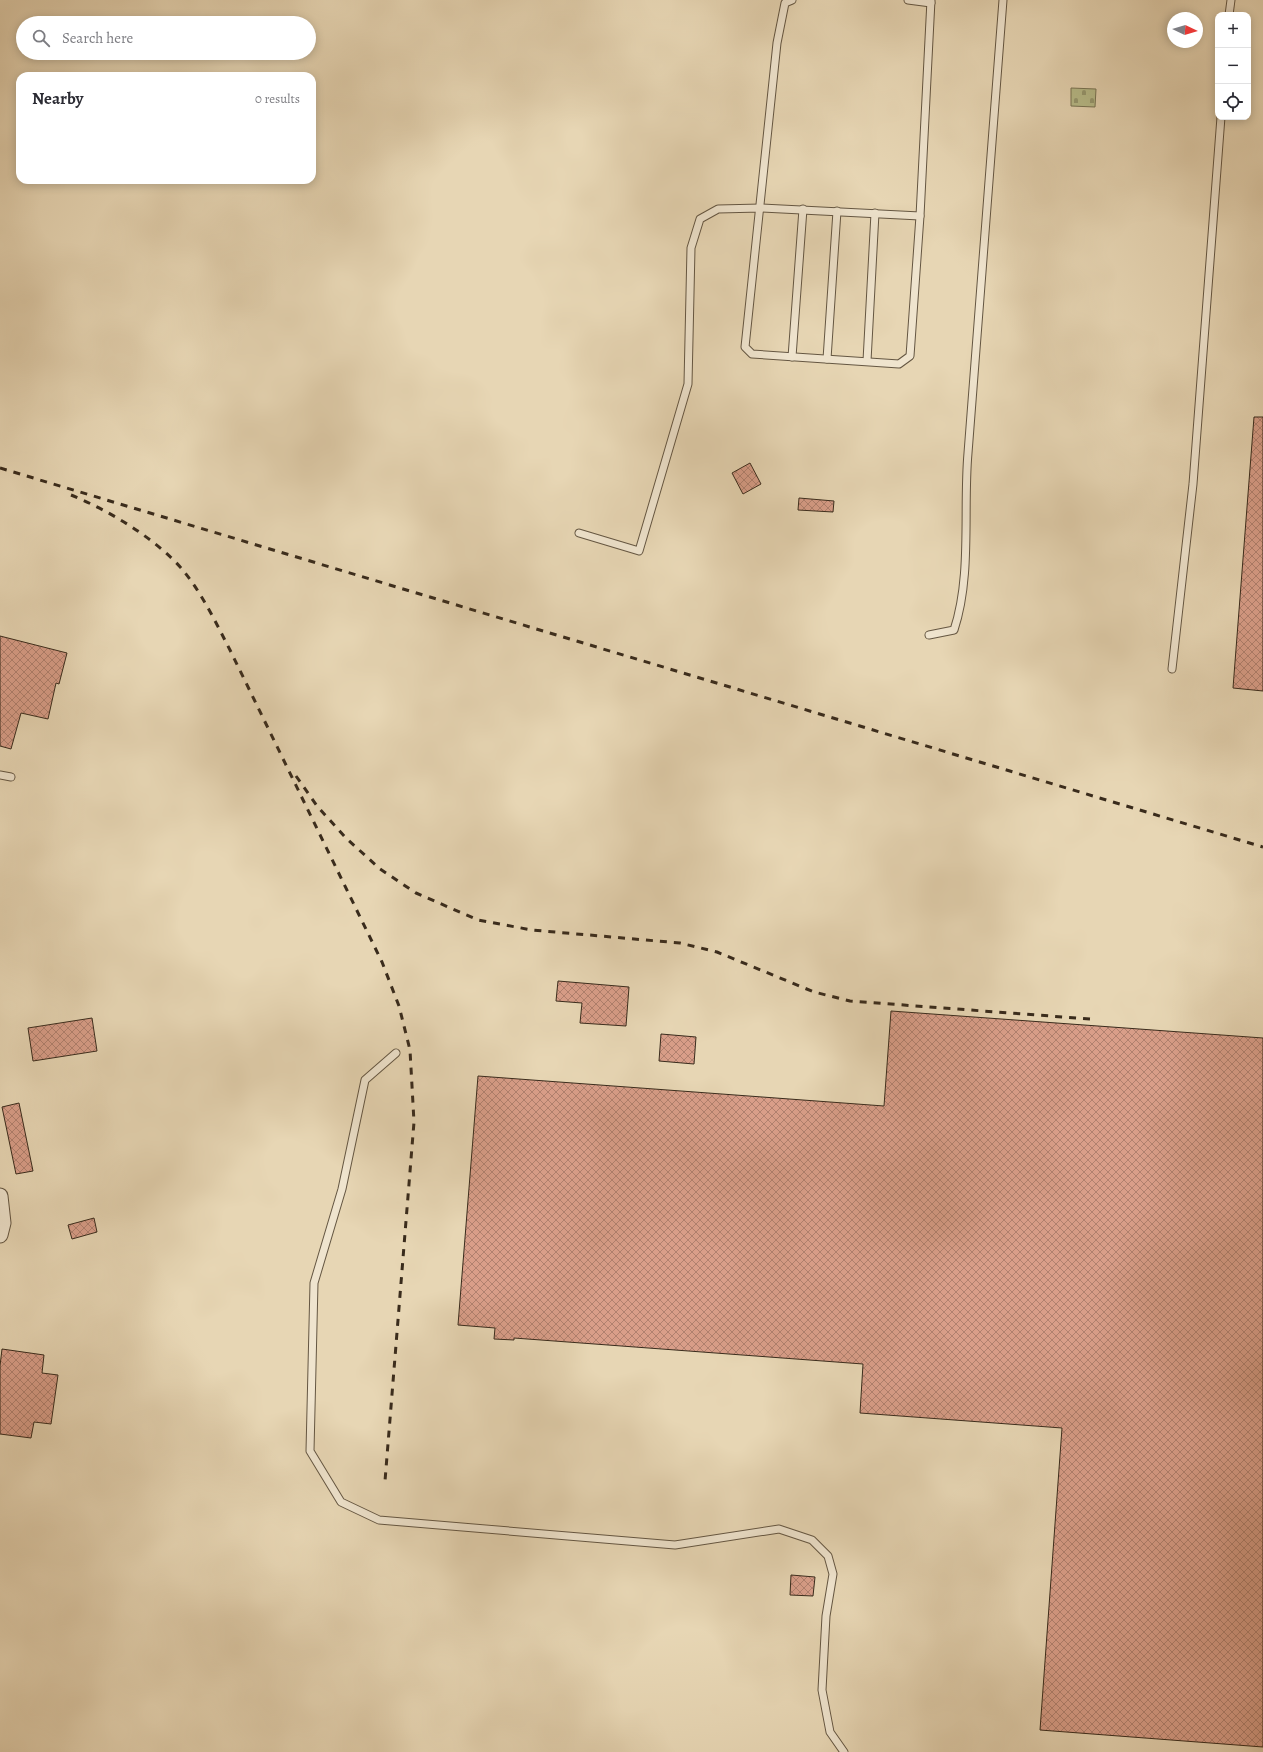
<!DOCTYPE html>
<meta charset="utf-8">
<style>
:root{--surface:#fff;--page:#f7f7f7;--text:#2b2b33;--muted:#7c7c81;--line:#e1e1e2}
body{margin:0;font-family:Alegreya,serif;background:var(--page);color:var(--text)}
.controls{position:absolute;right:12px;top:12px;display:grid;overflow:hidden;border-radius:8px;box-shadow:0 2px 10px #0003}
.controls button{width:36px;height:36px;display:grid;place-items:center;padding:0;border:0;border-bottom:1px solid var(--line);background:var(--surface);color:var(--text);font:20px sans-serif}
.compass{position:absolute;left:1167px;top:12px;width:36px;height:36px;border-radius:50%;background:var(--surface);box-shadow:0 2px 10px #0003;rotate:94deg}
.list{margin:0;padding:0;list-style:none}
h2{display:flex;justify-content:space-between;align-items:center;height:52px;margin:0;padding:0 16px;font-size:17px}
h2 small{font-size:13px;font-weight:400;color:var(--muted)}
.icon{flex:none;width:22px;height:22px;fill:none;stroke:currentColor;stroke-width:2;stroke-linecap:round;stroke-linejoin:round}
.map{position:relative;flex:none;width:1263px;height:1752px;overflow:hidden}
.search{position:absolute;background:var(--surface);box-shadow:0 2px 10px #0003;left:16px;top:16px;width:300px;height:44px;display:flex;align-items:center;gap:10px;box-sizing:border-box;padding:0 14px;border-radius:22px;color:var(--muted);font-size:15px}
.panel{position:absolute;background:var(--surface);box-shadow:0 2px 10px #0003;left:16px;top:72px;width:300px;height:112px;border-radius:12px}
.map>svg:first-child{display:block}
.cemetery{fill:url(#cemetery-stones);stroke:#787454}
.building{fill:url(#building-cross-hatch);stroke:#392b1c}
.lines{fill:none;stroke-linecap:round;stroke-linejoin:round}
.service-casing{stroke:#645642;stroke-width:9}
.minor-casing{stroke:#645642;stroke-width:17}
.service{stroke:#efe4ce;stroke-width:7}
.minor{stroke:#efe4ce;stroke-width:15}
.rail{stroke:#392b1c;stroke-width:3;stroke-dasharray:7 7;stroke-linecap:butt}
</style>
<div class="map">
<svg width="1263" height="1752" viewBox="0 0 1263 1752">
<defs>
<pattern id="cemetery-stones" width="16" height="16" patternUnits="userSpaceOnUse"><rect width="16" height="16" fill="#b8bd8b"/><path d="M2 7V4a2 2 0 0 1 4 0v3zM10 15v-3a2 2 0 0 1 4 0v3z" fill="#979a71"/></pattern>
<pattern id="building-cross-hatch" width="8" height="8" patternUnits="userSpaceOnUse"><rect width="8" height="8" fill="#d99e89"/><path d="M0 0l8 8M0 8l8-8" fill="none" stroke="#b1816f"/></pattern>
</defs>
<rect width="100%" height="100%" fill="#e7d6b4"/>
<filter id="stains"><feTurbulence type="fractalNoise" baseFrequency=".005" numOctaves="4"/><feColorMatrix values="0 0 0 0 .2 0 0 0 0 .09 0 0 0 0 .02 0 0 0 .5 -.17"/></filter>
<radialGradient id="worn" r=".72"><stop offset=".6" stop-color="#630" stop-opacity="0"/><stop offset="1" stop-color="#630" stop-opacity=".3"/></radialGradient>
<!-- cemetery -->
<polygon class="cemetery" points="1071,88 1096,89 1095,107 1071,106"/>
<!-- building -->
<g class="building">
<polygon points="1254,417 1263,417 1263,691 1233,688"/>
<polygon points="750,463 761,484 743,494 732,473"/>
<polygon points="799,498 834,501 833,512 798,510"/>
<polygon points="0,636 67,653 59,684 56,683 48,719 21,713 11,749 0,746"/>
<polygon points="558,981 629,987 626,1026 580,1023 582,1003 556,1001"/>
<polygon points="891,1011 1263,1038 1263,1747 1040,1730 1062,1428 860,1413 863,1364 514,1338 514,1340 494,1339 495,1328 458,1325 478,1076 884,1106"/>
<polygon points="92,1018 97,1051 33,1061 28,1028"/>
<polygon points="661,1034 696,1037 694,1064 659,1061"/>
<polygon points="19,1103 33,1171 16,1174 2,1107"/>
<polygon points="94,1218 97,1232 72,1239 68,1225"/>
<polygon points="2,1349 44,1355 42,1373 58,1375 51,1424 34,1422 31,1438 0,1434 0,1366"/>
<polygon points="791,1575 815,1577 813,1596 790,1595"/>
</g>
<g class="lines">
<defs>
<g id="service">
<polyline points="792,0 785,3 777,43 745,347 752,354 899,364 910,356 920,216 931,0"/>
<polyline points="908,0 931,3"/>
<polyline points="1229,15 1231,0"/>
<polyline points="792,357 803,209"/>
<polyline points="827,359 837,211"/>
<polyline points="867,361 875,213"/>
<polyline points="579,533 639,551 688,384 691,248 700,219 718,209 761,208 920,216"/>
<path d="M929 635 954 630C972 576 963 510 968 453 979 302 990 151 1003 0"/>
<polyline points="1172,669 1193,484 1221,117"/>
<polyline points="0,775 11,777"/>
<polyline points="396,1053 365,1080 342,1189 314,1283 310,1451 341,1502 379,1520 675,1545 779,1529 812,1540 828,1556 833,1574 826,1616 822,1690 830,1732 844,1752"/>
</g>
<polyline id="minor" points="0,1196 3,1223 0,1235"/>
</defs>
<!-- service casing -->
<use href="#service" class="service-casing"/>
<!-- minor casing -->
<use href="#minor" class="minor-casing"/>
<!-- service -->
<use href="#service" class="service"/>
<!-- minor -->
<use href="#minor" class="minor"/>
<!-- rail -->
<g class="rail">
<polyline points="0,468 1263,847"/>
<path d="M71 495C108 510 155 538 182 569 202 593 216 623 230 650L382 962 399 1006 410 1050 414 1122 385 1481"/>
<polyline points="296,776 317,806 346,838 380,869 416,893 478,920 532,930 680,943 717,952 814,992 850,1001 1090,1019"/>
</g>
</g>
<rect width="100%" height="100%" filter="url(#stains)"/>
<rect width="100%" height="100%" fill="url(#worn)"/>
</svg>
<div class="controls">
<button>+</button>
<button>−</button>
<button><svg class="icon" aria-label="locate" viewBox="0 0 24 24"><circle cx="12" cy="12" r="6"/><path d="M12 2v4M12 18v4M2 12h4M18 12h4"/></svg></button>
</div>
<svg class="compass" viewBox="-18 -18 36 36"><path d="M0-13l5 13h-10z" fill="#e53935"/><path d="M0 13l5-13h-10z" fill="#7c7c81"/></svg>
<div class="search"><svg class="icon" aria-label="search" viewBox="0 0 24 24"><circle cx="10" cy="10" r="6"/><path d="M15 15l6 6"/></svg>Search here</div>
<section class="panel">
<h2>Nearby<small>0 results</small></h2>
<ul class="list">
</ul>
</section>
</div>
